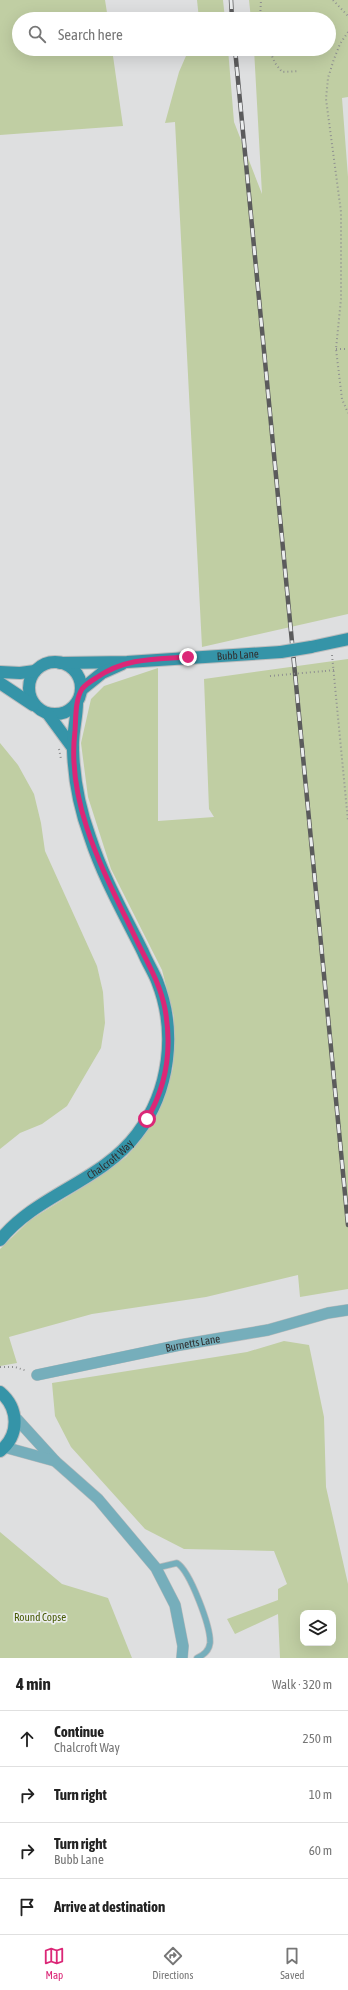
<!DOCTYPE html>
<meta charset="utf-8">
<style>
:root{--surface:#fff;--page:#f2f2f2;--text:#222;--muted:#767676;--line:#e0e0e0;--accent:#db2777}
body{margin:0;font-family:"Asap Condensed",sans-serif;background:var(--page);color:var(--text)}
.controls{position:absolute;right:12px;bottom:12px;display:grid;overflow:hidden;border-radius:8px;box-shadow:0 4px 16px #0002}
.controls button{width:36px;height:36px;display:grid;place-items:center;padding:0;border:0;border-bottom:1px solid var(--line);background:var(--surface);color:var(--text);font:20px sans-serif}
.stop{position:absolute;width:12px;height:12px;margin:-9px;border:3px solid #db2777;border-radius:50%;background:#fff}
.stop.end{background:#db2777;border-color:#fff;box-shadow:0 1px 4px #0008}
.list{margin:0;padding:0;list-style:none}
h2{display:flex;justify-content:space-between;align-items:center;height:52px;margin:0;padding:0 16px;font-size:17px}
h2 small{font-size:13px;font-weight:400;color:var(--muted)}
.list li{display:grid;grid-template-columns:26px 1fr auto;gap:12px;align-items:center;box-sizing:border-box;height:56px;padding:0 16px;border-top:1px solid var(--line)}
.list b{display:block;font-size:15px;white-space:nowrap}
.list p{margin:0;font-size:13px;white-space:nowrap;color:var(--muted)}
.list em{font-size:13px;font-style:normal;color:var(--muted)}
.icon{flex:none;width:22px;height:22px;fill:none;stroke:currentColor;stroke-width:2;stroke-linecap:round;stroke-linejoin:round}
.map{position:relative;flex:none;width:348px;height:1658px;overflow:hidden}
.search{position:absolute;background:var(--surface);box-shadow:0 4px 16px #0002;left:12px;right:12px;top:12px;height:44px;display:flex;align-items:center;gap:10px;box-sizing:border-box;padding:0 14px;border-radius:22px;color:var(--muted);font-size:15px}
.sheet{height:276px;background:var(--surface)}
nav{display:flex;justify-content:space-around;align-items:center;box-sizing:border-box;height:56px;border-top:1px solid var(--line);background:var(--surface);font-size:11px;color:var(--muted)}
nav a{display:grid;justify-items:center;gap:2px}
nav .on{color:var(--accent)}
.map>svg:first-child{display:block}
.green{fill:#c0cea3;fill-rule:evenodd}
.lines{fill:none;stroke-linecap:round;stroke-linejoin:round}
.lane-casing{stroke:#bbbcbd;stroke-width:7}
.street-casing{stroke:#bbbcbd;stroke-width:12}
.secondary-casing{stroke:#bbbcbd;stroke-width:14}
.path{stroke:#8f9091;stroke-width:2;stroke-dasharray:1 3;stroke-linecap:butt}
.lane{stroke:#76aebb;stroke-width:5.5}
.street{stroke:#76aebb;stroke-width:11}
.secondary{stroke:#3594a8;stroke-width:12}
.rail-casing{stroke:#5b5b5c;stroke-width:4.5}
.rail{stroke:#ebedee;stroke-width:3;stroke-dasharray:9;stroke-linecap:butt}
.secondary-bridge-casing{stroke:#bbbcbd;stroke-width:14;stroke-linecap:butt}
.path-bridge{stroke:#8f9091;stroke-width:2;stroke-dasharray:1 3;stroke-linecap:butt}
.secondary-bridge{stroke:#3594a8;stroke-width:12}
.route{stroke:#db2777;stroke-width:5}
.labels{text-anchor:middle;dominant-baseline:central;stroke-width:3.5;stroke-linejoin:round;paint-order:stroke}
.street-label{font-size:11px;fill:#303031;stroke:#ebedee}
.park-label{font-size:11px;fill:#475a04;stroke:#ebedee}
</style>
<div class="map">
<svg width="348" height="1658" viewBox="0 0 348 1658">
<rect width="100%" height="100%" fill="#dedfe0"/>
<!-- green -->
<g class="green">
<polygon points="0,0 105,0 108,19 19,19 19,49 112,49 123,126 0,135"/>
<polygon points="197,0 223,0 225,19 199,19"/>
<polygon points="249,0 348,0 348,97 342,98 348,177 348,614 202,647 175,122 165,123 179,72 189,49 228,49 234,122 262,194 254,49 329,49 329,19 251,19"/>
<polygon points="348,659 348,1289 300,1297 298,1275 206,1297 92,1314 9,1337 17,1363 0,1366 0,1249 30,1220 96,1179 126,1157 140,1141 158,1112 173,1068 174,1017 162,970 111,869 88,797 81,743 91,699 104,686 158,668 158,821 214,817 209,809 204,679"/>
<polygon points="0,743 18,765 34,794 41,823 45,851 97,966 103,992 105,1023 101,1048 67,1106 42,1124 20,1133 0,1149"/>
<path d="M284 1341 309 1345 324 1417 326 1487 348 1584V1658H280L278 1614 235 1634 227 1619 278 1600V1589L287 1584 274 1551 184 1549 145 1529 71 1447 55 1416 52 1383 247 1352ZM303 1613H333V1643H303Z"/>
<polygon points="0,1532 62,1584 108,1598 132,1658 0,1658"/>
</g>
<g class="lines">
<defs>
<path id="lane" d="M156 1568 177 1563C190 1571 211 1627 210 1643 209 1651 204 1655 197 1658"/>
<g id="street">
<path id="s1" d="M37 1375 180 1345 268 1330 328 1313 348 1310"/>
<polyline points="15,1417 55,1461 98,1499 156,1568 175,1605 183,1646 182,1658"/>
<polyline points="4,1447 55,1461"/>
</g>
<g id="secondary">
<polyline points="311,647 348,639"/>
<circle cx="55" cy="688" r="26"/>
<path id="s2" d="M60 663 127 662 281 652"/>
<polyline points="0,672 20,673 35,671"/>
<polyline points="0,683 33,705"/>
<polyline points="81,690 102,673 122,664"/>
<polyline points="48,714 73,748"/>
<path id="s3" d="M0 1240C37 1194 101 1182 137 1134 170 1091 177 1031 157 981 153 971 147 962 143 952 124 914 103 877 90 837 80 810 74 779 73 750 72 734 77 718 77 703"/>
<path d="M0 1392C19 1408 20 1435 0 1451"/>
</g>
</defs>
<!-- lane casing -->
<use href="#lane" class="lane-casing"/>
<!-- street casing -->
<use href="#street" class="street-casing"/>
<!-- secondary casing -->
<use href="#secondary" class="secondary-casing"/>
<!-- path -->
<g class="path">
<polyline points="333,0 348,16"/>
<polyline points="260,19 261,0"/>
<polyline points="348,32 340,44 334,59 328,78 326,99 341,212 341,299 336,349 342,399 348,413"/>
<polyline points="269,49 275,63 282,72 299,71"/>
<polyline points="336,349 348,349"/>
<polyline points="332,655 348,821"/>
<polyline points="325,671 334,670"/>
<polyline points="59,749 61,759"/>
<polyline points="0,1367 15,1367 27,1371"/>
</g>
<!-- lane -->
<use href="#lane" class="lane"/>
<!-- street -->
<use href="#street" class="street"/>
<!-- secondary -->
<use href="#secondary" class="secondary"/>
<defs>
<g id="rail">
<polyline points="231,0 232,19"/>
<polyline points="235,49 348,1225"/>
</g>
</defs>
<!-- rail casing -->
<use href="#rail" class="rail-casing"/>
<!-- rail -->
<use href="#rail" class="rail"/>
<defs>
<polyline id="secondary-bridge" points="281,652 311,647"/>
</defs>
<!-- secondary-bridge casing -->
<use href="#secondary-bridge" class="secondary-bridge-casing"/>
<!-- path-bridge -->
<polyline class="path-bridge" points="270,676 325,671"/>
<!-- secondary-bridge -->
<use href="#secondary-bridge" class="secondary-bridge"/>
</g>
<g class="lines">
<!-- route -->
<path class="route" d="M147 1119C167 1085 172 1047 165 1009 160 983 147 962 136 939 105 874 66 805 75 731 76 718 75 700 82 689 85 685 91 681 96 678 124 658 155 659 188 657"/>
</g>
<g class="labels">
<!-- street labels -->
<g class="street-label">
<text stroke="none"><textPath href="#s2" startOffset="178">Bubb Lane</textPath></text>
<text stroke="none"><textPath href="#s3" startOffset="137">Chalcroft Way</textPath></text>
<text stroke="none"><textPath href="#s1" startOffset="159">Burnetts Lane</textPath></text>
</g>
<!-- park labels -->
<g class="park-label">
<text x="40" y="1617">Round Copse</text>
</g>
</g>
</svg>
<div class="controls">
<button><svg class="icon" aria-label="layers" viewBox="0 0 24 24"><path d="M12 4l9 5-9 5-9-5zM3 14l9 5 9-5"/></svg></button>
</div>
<div class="stop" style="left:147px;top:1119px"></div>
<div class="stop end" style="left:188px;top:657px"></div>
<div class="search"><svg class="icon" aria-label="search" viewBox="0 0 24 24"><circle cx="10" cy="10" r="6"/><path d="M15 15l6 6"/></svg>Search here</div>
</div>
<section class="sheet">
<h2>4 min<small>Walk · 320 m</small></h2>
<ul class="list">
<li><svg class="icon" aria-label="ahead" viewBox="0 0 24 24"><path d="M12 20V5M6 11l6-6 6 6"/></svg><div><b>Continue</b><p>Chalcroft Way</p></div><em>250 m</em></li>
<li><svg class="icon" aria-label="right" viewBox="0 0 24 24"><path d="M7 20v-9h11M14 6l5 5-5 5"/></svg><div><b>Turn right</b></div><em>10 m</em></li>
<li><svg class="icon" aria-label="right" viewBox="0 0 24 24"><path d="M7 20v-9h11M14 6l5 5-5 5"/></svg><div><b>Turn right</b><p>Bubb Lane</p></div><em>60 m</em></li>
<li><svg class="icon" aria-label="arrive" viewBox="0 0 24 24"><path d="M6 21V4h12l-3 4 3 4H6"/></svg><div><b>Arrive at destination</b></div></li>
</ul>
</section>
<nav>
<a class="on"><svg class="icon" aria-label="map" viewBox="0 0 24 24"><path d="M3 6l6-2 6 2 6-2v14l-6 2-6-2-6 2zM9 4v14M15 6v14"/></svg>Map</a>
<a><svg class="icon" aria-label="directions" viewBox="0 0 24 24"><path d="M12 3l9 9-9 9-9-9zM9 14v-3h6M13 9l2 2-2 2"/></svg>Directions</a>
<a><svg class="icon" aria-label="saved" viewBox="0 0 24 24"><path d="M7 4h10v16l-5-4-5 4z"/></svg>Saved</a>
</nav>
